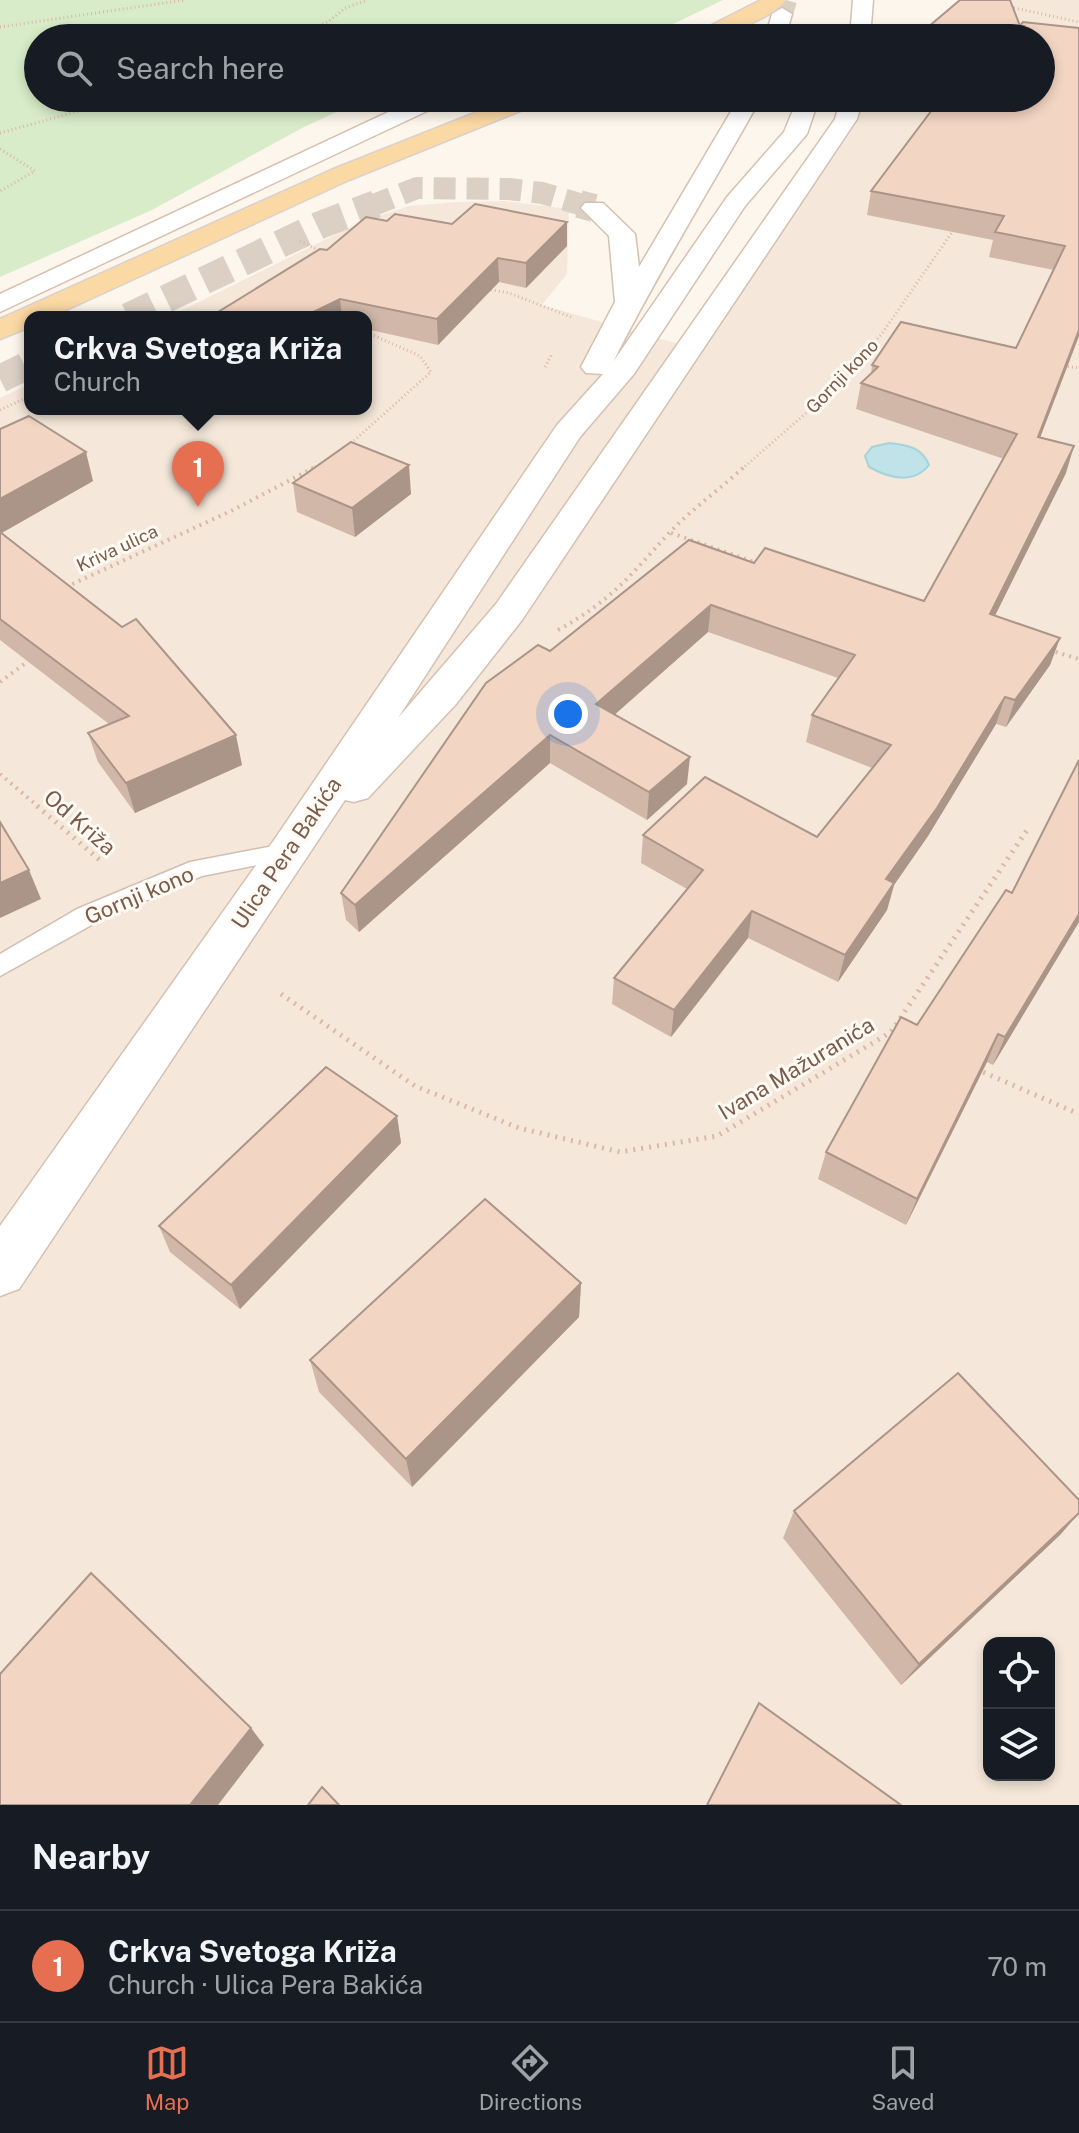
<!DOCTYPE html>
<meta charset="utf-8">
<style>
:root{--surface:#171b24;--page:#242831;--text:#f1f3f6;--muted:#9ea1a6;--line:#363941;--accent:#e76f51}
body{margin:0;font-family:"Public Sans",sans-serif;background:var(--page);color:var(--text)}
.controls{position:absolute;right:24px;bottom:24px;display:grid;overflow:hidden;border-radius:16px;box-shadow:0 4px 12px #0003}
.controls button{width:72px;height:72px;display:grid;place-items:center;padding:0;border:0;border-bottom:2px solid var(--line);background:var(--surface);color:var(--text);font:40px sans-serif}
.you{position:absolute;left:568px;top:714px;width:28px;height:28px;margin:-20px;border:6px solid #fff;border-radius:50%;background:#1a73e8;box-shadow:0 0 0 12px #1a73e833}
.badge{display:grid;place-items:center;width:52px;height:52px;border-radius:50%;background:var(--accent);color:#fff;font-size:26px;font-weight:700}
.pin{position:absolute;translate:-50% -66px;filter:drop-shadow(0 2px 4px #0008)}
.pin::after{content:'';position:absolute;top:42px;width:28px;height:24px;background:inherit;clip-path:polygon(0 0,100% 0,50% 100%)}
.popup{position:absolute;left:24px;top:311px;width:348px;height:104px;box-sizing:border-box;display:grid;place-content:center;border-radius:16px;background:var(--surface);filter:drop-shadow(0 2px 6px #0005);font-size:26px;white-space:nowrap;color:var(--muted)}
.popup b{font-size:30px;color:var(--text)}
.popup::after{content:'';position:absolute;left:50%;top:100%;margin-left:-16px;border:16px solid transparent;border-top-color:var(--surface)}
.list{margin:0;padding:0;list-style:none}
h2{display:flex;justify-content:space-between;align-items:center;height:104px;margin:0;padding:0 32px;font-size:34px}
h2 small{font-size:26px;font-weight:400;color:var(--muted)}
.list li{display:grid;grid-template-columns:52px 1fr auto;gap:24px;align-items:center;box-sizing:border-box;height:112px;padding:0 32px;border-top:2px solid var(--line)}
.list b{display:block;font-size:30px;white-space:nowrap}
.list p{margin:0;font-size:26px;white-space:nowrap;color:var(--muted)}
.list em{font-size:26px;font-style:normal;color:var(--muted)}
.icon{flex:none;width:44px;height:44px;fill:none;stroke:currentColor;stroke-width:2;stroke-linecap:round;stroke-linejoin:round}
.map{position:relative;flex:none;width:1079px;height:1805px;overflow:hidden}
.search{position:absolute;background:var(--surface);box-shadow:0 4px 12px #0003;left:24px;right:24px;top:24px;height:88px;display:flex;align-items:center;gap:20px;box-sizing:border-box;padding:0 28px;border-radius:44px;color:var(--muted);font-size:30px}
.sheet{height:216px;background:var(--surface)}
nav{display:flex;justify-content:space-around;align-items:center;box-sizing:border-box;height:112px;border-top:2px solid var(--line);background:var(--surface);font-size:22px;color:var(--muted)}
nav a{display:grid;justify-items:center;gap:4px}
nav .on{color:var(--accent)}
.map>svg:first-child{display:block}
.residential{fill:#f5e8da;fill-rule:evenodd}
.green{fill:#d8ecc9}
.water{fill:#bfe3e8;stroke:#a5d3da;stroke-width:2}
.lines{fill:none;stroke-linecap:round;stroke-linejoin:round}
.secondary-tunnel-far1{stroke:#dcd0c4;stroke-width:22;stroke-dasharray:22 11;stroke-linecap:butt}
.secondary-tunnel{stroke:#dcd0c4;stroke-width:28;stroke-dasharray:28 14;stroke-linecap:butt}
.service-casing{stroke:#d1beb0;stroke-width:3}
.secondary-casing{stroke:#d6c0b0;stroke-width:3}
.primary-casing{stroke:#dad1cd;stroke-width:3}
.path-far2{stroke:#d9b8a5;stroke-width:3;stroke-dasharray:1 3;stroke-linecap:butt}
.path-far1{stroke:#d9b8a5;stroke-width:4;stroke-dasharray:2 5;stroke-linecap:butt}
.path{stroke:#d9b8a5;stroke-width:5;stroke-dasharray:2 6;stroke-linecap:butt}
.service{fill:#fff;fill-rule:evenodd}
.secondary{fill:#fff;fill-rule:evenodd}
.primary{fill:#fbd9a5;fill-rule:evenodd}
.wall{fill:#d1b7a8}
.shaded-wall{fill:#aa9588}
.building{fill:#f3d5c3;stroke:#aa9588;stroke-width:2}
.labels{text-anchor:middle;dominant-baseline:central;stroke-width:6;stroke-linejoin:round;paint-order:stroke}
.far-street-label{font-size:18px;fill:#7a5c4d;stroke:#fffaf3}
.street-label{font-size:22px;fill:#7a5c4d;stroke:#fffaf3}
</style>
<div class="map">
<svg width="1079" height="1805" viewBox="0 0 1079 1805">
<rect width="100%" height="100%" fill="#fdf6ec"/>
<!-- residential -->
<path class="residential" d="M978 0H1079V1805H0V398L30 384V409H366V317H168L363 221 409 206 457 202 504 201 569 209 567 274 542 305 686 346 862 98H1041V38H961ZM989 1643H1049V1775H989Z"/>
<!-- green -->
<polygon class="green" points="0,0 723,0 673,24 524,31 502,38 38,38 38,98 367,98 304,127 152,210 0,277"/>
<!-- water -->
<path class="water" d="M889 443C907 445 922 447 929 465 913 485 889 478 869 467L865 456 872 447Z"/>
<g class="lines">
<!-- secondary-tunnel-far1 -->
<g class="secondary-tunnel-far1">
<polyline points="782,14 786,0"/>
<polyline points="371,206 417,188 509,189 542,193 586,206"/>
</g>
<!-- secondary-tunnel -->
<g class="secondary-tunnel">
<polyline points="579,204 594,208"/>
<polyline points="128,317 320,225 376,204"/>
<polyline points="0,379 30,364"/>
</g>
<defs>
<polygon id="service" points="289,843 297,845 301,851 297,857 202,876 95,923 0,976 0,954 77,909 190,862"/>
<g id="secondary">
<polygon points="853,0 873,0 870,38 850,38"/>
<polygon points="782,8 792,14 785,38 765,38 772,14"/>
<polygon points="418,98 447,98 444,103 0,312 0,294"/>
<path d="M739 98H761C712 186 658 272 613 362L727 197 784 132 793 110 790 98H812L815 110 807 134 745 206 634 374 580 437 398 718 496 604 835 119 841 98H863L857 119 522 620 456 704 368 798 354 802 345 800 19 1289 0 1296V1226L274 840 557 425 603 374 586 373 581 367 615 302 609 236 581 208 585 203H603L635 234 639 267Z"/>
</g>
<g id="primary">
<path d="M761 0H786C765 24 716 38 686 38Z"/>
<polygon points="512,98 543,98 540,103 349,180 51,317 30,317 30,327 0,339 0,319 331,170"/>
</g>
</defs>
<!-- service casing -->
<use href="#service" class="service-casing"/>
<!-- secondary casing -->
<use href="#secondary" class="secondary-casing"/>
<!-- primary casing -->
<use href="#primary" class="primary-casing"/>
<!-- path-far2 -->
<g class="path-far2">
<polyline points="1010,7 1079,22"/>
<polyline points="0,27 185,0"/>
<polyline points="285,38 328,22 345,8 368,0"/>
<polyline points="0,133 126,98"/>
<polyline points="0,149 35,171 0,191"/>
<polyline points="300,241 322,252"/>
<polyline points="487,289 509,293 571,317"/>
<polyline points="1064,366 1079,368"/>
<polyline points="545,367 552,354"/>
<polyline points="0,410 30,396"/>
<polyline points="348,446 431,372 420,356 366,332"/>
<polyline points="311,469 323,463"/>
<polyline points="742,469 829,393 881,335 955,228"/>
</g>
<!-- path-far1 -->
<g class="path-far1">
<polyline points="671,533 760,564"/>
<polyline points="66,587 231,511 315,467"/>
<path d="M558 630C611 601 630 576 669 533 692 509 720 489 744 467"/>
<polyline points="1049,650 1079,659"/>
<polyline points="0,682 31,659"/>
<polyline points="0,774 40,808"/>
</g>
<!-- path -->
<g class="path">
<polyline points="37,806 102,862"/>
<polyline points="281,994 415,1086 519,1128 620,1152 717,1136 891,1032 1027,830"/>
<polyline points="976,1069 1079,1114"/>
</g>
<!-- service -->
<use href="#service" class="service"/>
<!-- secondary -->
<use href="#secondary" class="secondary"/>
<!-- primary -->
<use href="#primary" class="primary"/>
</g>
<!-- wall -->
<g class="wall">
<polygon points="1020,26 1079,28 1079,336 1040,437 1066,473 994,616 1060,638 1050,665 1006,727 996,724 928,836 894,885 887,910 838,982 748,938 671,1037 612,1004 614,978 687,889 641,863 643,835 817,837 872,768 806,742 812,715 838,678 708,632 615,714 687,784 647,820 550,763 359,932 346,920 341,893 550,651 754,563 924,601 1004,459 856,409 861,383 871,374 872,365 1016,348 1054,270 989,257 993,240 867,215 871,191 931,112 903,106 901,98 1041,98"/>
<polygon points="387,221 567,246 526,288 499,282 438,345 366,329 366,317 210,317 327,250"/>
<polygon points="0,429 93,481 1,533 242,765 135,813 98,762 88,733 109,724 0,640"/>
<polygon points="293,483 411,494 355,537 297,512"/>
<polygon points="1079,922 993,1065 987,1062 906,1225 818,1179 826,1152"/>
<polygon points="397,1116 401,1143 240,1309 170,1252 159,1226"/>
<polygon points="581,1283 579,1317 412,1487 319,1392 310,1360"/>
<polygon points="794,1511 1061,1534 901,1685 783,1538"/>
</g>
<!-- shaded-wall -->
<g class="shaded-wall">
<polygon points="567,222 567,246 526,288 526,263"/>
<polygon points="498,258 499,282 438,345 437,319"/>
<polygon points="340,299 342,317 303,317"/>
<polygon points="1079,330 1079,336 1030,464 1038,437"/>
<polygon points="1074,446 1066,473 982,642 990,614"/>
<polygon points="86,452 93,481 0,534 0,499"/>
<polygon points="409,465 411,494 355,537 352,508"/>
<polygon points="711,605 708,632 595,732 596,704"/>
<polygon points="1060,638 1050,665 1006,727 1015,700"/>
<polygon points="1005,697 996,724 928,836 894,885 887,910 838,982 845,955 886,879"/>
<polygon points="236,735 242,765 135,813 126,783"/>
<polygon points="550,735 550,763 359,932 355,905"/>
<polygon points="690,757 687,784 647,820 649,792"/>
<polygon points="29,870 41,899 0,918 0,883"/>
<polygon points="752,911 748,938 671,1037 674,1010"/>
<polygon points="1079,914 1079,922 993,1065 1005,1037"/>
<polygon points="998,1034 987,1062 906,1225 917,1199"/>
<polygon points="397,1116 401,1143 240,1309 231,1285"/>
<polygon points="581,1283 579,1317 412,1487 406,1459"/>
<polygon points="1079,1513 1061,1534 901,1685 919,1664"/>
<polygon points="251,1728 264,1745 218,1805 190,1805"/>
</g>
<!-- building -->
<g class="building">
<polygon points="960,0 1010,0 1020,26 1023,22 1079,28 1079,330 1038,437 1074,446 990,614 1060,638 1015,700 1005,697 937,808 886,879 894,883 845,955 752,911 674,1010 614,978 703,870 643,835 705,777 817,837 891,745 812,715 855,655 711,605 596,704 690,757 649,792 550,735 355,905 341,893 486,683 538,645 550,651 689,540 754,563 765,548 924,601 1017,434 861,383 878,367 872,365 901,322 1016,348 1065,246 995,232 1004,216 871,191 941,98 1041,98 1041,38 915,38"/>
<polygon points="475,204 567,222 526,263 498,258 437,319 340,299 303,317 210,317 320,249 327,250 366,217 387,221 395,214 452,224"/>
<polygon points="29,416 86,452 0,499 0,429"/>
<polygon points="351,442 409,465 352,508 293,483"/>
<polygon points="0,532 122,627 136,619 236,735 126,783 88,733 129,716 0,619"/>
<polygon points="1079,760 1079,914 1005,1037 998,1034 917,1199 826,1152 901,1017 917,1025 1006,890 1012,893"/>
<polygon points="0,822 29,870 0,883"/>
<polygon points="326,1067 397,1116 231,1285 159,1226"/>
<polygon points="485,1199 581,1283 406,1459 310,1360"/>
<polygon points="958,1373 1079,1500 1079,1513 919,1664 794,1511"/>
<polygon points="91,1573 251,1728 190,1805 0,1805 0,1674"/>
<polygon points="759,1703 901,1805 707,1805"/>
<polygon points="322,1787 339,1805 308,1805"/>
</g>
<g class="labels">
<!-- far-street labels -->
<g class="far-street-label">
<text transform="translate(842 376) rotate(-46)">Gornji kono</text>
<text transform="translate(117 548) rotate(-25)">Kriva ulica</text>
</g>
<!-- street labels -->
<g class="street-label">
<text transform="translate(80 822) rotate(41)">Od Križa</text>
<text transform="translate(286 853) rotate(-56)">Ulica Pera Bakića</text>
<text transform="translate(139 895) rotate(-23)">Gornji kono</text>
<text transform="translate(796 1068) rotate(-31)">Ivana Mažuranića</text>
</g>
</g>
</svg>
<div class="controls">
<button><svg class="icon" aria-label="locate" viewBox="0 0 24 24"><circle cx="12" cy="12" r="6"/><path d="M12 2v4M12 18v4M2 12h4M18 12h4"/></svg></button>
<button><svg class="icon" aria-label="layers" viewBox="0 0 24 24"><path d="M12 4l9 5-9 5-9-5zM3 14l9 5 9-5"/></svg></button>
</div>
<div class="you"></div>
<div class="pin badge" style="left:198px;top:507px">1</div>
<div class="popup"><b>Crkva Svetoga Križa</b>Church</div>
<div class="search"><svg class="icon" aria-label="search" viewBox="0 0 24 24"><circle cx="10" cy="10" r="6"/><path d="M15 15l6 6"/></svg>Search here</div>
</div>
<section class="sheet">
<h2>Nearby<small></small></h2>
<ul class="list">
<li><span class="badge">1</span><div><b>Crkva Svetoga Križa</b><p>Church · Ulica Pera Bakića</p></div><em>70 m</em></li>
</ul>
</section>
<nav>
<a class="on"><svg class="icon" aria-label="map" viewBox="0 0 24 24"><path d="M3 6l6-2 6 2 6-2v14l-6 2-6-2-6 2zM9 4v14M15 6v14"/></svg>Map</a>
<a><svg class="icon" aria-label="directions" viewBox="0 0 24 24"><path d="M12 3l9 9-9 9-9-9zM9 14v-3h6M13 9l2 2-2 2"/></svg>Directions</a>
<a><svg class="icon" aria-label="saved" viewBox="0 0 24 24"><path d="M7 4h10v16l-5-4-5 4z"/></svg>Saved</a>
</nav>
